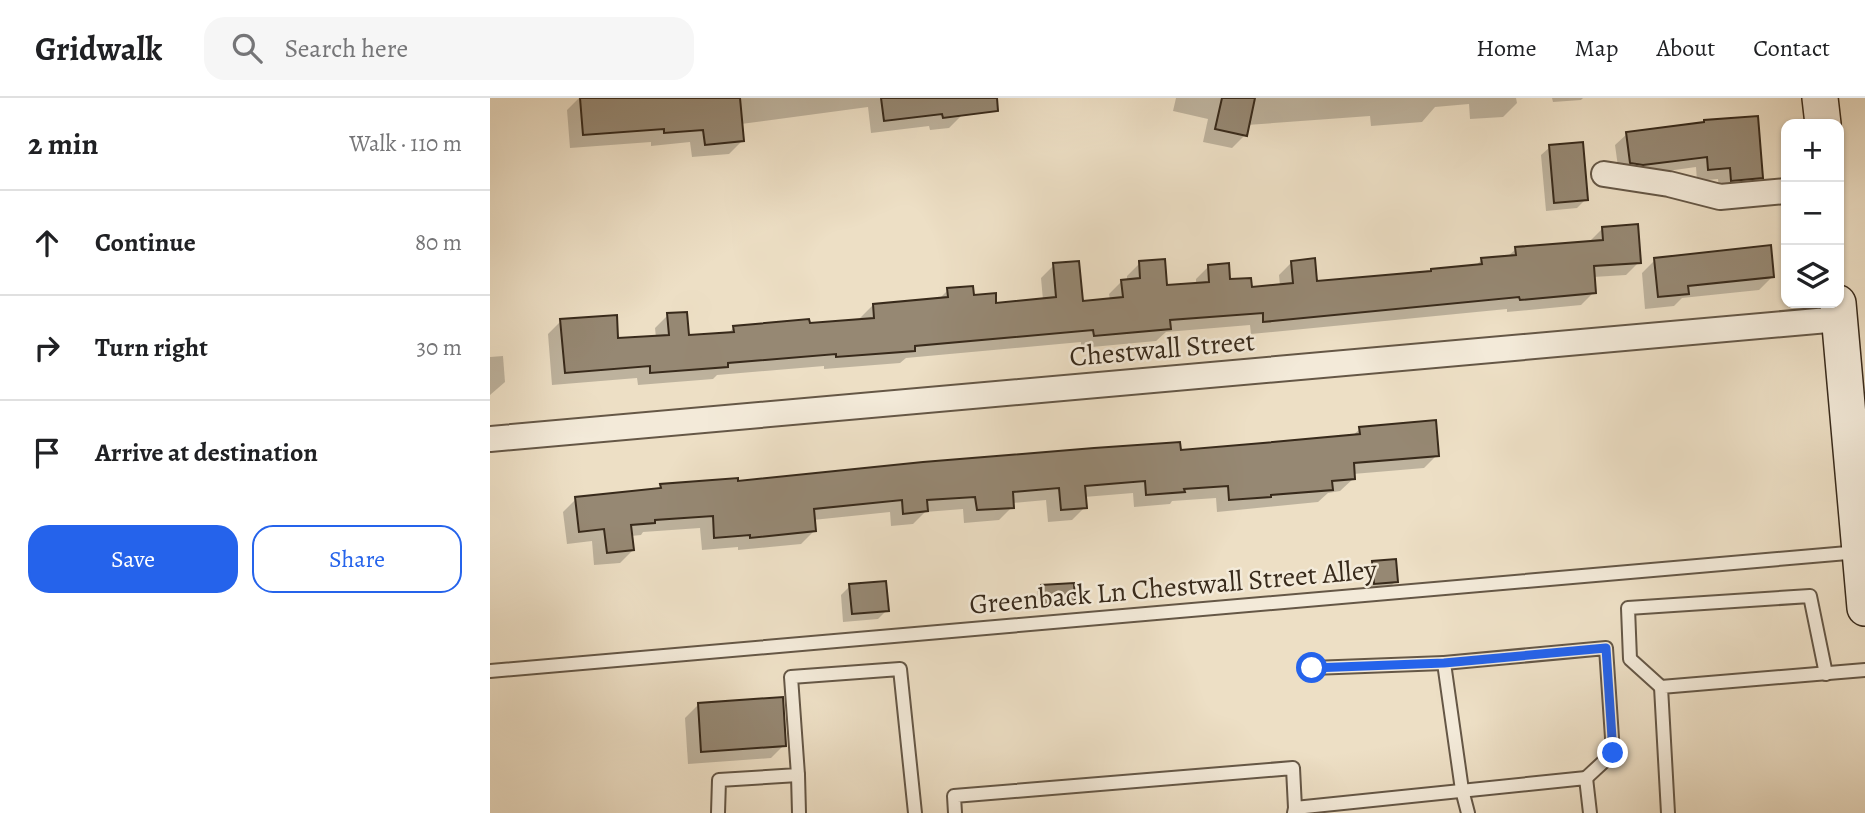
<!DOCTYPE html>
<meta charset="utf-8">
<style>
:root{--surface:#fff;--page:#f6f6f6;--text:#202124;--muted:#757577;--line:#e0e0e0;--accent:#2563eb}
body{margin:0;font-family:Alegreya,serif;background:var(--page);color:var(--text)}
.controls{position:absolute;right:21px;top:21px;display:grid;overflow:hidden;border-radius:14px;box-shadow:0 2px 5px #0004}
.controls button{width:63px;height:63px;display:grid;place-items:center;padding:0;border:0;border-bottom:2px solid var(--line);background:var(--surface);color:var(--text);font:35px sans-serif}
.stop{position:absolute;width:21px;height:21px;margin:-16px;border:5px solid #2563eb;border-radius:50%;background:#fff}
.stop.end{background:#2563eb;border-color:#fff;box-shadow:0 2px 7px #0008}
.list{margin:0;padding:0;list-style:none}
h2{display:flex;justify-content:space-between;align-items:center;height:91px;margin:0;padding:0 28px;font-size:30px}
h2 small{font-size:23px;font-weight:400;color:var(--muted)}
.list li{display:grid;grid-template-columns:46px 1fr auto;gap:21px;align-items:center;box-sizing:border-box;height:105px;padding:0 28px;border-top:2px solid var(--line)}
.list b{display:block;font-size:26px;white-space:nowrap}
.list em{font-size:23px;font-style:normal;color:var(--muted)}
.actions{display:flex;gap:14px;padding:21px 28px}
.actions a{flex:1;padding:16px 0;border:2px solid var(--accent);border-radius:21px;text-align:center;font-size:24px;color:var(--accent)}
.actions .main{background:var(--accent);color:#fff}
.icon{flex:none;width:38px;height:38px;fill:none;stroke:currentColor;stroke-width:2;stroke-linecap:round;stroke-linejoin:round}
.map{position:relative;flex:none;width:1375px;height:715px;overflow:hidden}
header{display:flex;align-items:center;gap:42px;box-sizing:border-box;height:98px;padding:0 35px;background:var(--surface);border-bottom:2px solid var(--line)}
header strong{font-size:33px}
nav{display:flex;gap:38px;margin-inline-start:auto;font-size:24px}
.search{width:490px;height:63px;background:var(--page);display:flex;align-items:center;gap:18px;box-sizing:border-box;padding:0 24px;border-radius:21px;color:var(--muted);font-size:26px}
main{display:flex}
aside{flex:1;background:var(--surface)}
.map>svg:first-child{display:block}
.shadow{fill:#0003}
.building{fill:#968873;stroke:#382a1b;stroke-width:2}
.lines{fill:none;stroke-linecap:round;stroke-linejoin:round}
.lane-casing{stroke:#655746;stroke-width:16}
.street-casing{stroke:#655746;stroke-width:28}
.secondary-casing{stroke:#382a1b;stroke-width:38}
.lane{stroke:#f3ead9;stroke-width:12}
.street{stroke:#f3ead9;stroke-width:24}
.secondary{stroke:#f3ead9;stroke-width:35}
.route{stroke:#2563eb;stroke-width:9}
.labels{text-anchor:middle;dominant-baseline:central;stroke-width:5;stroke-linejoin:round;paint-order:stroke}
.street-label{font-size:28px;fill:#382a1b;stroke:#f3ead9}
</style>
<header>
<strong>Gridwalk</strong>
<div class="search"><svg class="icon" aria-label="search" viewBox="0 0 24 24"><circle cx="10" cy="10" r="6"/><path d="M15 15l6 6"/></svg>Search here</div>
<nav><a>Home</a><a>Map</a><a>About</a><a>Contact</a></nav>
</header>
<main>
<aside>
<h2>2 min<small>Walk · 110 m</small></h2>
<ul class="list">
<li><svg class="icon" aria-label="ahead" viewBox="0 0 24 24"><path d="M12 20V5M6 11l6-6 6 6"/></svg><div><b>Continue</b></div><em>80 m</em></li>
<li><svg class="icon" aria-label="right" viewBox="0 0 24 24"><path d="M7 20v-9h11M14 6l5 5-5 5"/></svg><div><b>Turn right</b></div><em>30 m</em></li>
<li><svg class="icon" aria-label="arrive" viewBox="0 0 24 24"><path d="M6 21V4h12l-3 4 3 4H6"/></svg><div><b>Arrive at destination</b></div></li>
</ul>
<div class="actions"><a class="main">Save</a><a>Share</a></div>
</aside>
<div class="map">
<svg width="1375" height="715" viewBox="0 0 1375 715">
<rect width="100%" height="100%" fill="#eddfc5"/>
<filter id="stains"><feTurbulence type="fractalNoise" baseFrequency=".00286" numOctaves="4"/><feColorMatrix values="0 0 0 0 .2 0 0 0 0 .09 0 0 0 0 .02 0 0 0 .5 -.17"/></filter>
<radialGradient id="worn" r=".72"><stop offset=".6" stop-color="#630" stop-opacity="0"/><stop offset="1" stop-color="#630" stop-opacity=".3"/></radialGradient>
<!-- shadow -->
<g class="shadow">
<polygon points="89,0 470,0 472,17 459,30 440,32 439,28 381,35 378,9 251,26 252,43 239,56 202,59 200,44 161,48 161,44 80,50 77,12"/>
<polygon points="686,0 1026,0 1027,5 1013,19 980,21 979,6 945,9 932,24 881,28 880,18 757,27 755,37 742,50 713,44 718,21 683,13"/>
<polygon points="1062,0 1093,0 1091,2 1063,4"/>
<polygon points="1212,26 1271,80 1259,91 1229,94 1228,81 1207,83 1206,69 1141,78 1129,76 1125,47 1137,36"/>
<polygon points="1060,49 1096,101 1087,110 1056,113 1051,57"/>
<polygon points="1113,130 1149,164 1136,177 1103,179 1104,194 1091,207 1017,214 1017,211 761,236 760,227 676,234 666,243 591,250 591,244 416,260 410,265 334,271 334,268 227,277 223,281 148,287 147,280 62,287 58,236 71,223 127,242 166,240 165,230 178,217 198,239 238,236 244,229 318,227 371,223 370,220 383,207 448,202 458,192 505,207 553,202 551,180 564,167 591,205 620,202 619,196 632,183 637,183 637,178 650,165 676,189 706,187 706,181 719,168 739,183 760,191 790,188 789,177 802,164 825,185 985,169 992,161 1017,159 1026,151 1100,143"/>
<polygon points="1165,162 1283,178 1269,192 1192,200 1184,208 1155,211 1152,175"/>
<polygon points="13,258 15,284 0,297 0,259"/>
<polygon points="870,331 947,357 934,370 863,376 864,380 850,393 838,395 828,404 727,414 726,400 682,403 680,406 644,409 643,395 594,399 595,409 582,422 558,424 556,402 522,405 522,409 509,422 474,425 473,411 435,414 423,426 401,428 400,414 323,422 324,433 311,446 248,452 248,449 212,452 210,430 153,434 151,437 141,438 143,452 130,465 104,467 102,443 77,446 73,414 86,401 167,392 171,388 247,385 689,353 862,338"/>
<polygon points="883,465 906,483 902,487 881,489 879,469"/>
<polygon points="360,488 397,512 388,521 353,524 351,497"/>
<polygon points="552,489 583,503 579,508 549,510 547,493"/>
<polygon points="208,607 294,647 281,660 198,666 195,620"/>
</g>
<!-- building -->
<g class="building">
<polygon points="90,0 250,0 254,43 215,47 213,32 174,35 174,31 93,37"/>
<polygon points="391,0 507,0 508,13 453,20 452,16 394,23"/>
<polygon points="732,0 765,0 757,38 725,31"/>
<polygon points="1268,18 1273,80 1241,83 1240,70 1218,72 1217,59 1153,67 1140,65 1136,34 1214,24 1214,22"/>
<polygon points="1093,44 1098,102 1064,105 1059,47"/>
<polygon points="1148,126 1151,165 1104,168 1106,195 1030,202 1029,199 773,224 773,215 680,222 681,231 604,238 603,232 425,248 425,253 346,259 346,256 238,265 238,269 160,275 160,268 75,275 70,221 127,217 128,240 179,237 177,215 197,214 199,237 244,234 243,228 319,221 320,225 384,220 383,206 458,199 457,190 483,188 484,197 506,195 506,205 566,199 563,165 589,163 593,203 633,199 631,182 650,180 649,163 675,161 677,187 719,184 718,167 739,165 740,181 761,180 762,189 803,185 801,163 825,160 827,183 941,173 941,171 992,166 991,160 1026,157 1025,149 1113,142 1112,129"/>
<polygon points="1281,147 1284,179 1198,188 1199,196 1168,199 1164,160"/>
<polygon points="946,322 949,358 864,365 865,381 842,383 843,392 781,397 781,399 739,402 738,388 694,391 695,394 656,397 655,383 595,388 597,410 571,412 569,390 523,394 524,410 487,412 485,399 437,402 438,413 413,416 412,402 324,411 326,433 260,440 260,437 224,440 223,418 165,422 165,425 141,427 144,452 117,455 114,431 89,434 85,399 171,390 170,386 248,380 248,383 433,364 604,350 690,344 691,352 773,345 870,336 869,329"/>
<polygon points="906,461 908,484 884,486 882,463"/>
<polygon points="396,483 399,513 362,516 359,486"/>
<polygon points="584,485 585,504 552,506 551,487"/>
<polygon points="293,599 296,648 211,654 208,605"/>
</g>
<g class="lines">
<defs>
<g id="lane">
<polyline points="822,570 954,565"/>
<polyline points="0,573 1369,454"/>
<polyline points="1171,589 1140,561 1138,510 1320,498 1336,576"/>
<polyline points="308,677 309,715"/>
<polyline points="805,710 1096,680 1100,715"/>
<polyline points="228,715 229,682 308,677 301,579 410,571 425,715"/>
<polyline points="465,715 464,698 803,670 805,710 804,715"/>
<polyline points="978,715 972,692 954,565 1116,550 1123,655 1096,680"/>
<polyline points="1178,715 1171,589 1375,572"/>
</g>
<g id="street">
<polyline points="1114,76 1179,86 1230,99 1296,93"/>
<polyline points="0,341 1349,221"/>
</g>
<g id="secondary">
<polyline points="1330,0 1333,26"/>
<polyline points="1348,205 1375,510"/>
</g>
</defs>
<!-- lane casing -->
<use href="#lane" class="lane-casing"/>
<!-- street casing -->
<use href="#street" class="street-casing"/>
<!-- secondary casing -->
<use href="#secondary" class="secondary-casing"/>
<!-- lane -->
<use href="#lane" class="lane"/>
<!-- street -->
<use href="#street" class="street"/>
<!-- secondary -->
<use href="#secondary" class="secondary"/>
</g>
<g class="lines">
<!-- route -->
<polyline class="route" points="822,570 954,565 1116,550 1123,655"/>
</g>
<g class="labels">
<!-- street labels -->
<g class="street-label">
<text transform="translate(672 251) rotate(-5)">Chestwall Street</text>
<text transform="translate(683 489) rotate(-5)">Greenback Ln Chestwall Street Alley</text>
</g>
</g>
<rect width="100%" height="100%" filter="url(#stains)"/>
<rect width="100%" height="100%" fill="url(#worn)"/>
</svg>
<div class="controls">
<button>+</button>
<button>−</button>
<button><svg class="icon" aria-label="layers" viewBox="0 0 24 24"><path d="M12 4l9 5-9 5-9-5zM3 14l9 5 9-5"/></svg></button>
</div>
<div class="stop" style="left:822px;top:570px"></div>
<div class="stop end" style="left:1123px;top:655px"></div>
</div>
</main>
